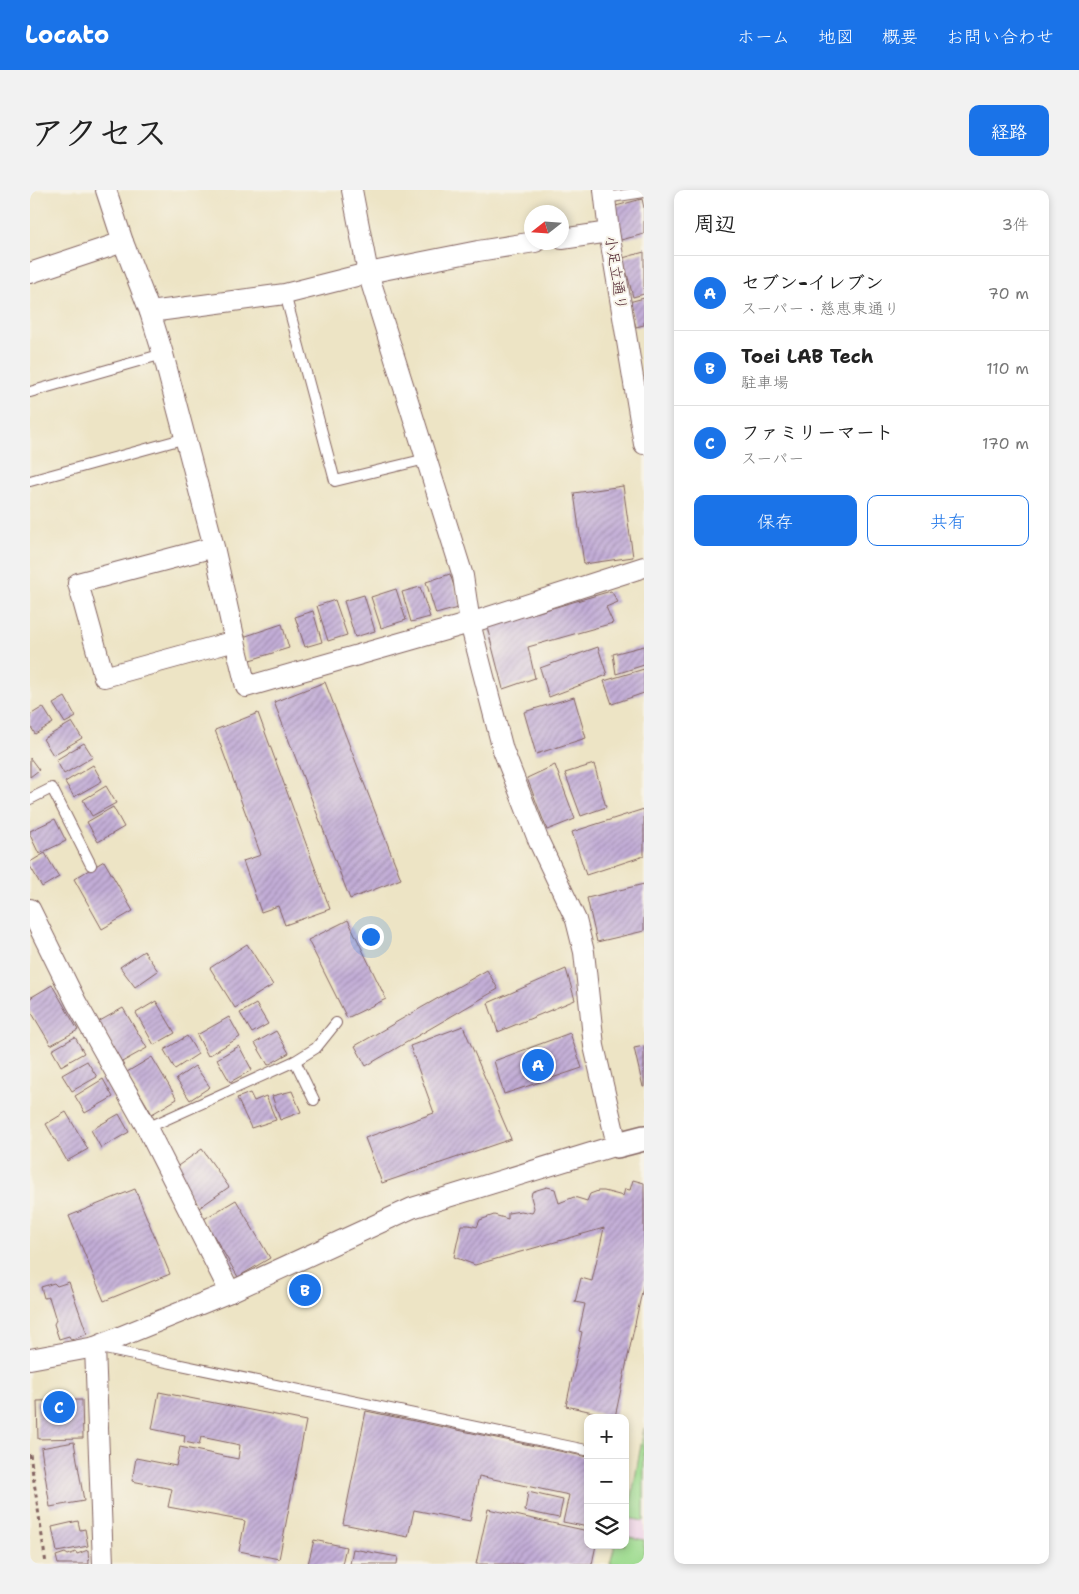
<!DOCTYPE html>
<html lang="ja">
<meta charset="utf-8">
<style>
:root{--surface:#fff;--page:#f2f2f2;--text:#222;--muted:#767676;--line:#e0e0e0;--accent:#1a73e8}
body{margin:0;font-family:"Shantell Sans","Klee One",sans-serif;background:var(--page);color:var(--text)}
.controls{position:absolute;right:15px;bottom:15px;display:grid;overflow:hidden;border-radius:10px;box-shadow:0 2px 8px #0003}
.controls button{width:45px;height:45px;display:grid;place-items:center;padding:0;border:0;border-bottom:1px solid var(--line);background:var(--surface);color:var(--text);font:25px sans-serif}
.compass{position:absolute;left:494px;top:15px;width:45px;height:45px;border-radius:50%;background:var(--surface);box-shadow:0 2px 8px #0003;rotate:253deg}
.you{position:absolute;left:340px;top:746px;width:18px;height:18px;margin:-12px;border:4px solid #fff;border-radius:50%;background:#1a73e8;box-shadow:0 0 0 8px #1a73e833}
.badge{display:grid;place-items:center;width:32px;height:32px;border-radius:50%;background:var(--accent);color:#fff;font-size:16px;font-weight:700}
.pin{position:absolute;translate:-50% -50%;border:2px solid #fff;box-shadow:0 1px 5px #0006}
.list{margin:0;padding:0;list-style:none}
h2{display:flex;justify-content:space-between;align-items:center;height:65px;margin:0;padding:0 20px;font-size:21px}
h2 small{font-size:16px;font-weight:400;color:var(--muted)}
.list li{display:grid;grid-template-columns:32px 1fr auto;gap:15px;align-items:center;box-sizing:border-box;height:75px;padding:0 20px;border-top:1px solid var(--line)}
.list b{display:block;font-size:19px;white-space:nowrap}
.list p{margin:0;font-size:16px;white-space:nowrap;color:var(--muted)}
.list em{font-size:16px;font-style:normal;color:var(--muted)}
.actions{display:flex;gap:10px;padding:15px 20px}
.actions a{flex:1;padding:11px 0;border:1px solid var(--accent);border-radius:10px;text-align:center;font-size:18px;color:var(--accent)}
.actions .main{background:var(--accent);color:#fff}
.icon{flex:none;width:28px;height:28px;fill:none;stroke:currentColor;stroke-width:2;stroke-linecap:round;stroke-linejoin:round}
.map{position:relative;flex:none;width:614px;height:1374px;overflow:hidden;border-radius:10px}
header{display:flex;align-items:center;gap:30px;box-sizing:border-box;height:70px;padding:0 25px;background:var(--accent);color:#fff}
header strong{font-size:24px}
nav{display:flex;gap:28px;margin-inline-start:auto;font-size:18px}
.intro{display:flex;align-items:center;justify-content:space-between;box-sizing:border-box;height:120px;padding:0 30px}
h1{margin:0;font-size:35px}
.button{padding:12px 22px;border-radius:10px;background:var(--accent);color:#fff;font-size:18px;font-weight:700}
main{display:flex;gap:30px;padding:0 30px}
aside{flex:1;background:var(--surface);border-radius:10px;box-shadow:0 2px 8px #0003}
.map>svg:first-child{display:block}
.built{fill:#eed0e8}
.park{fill:#9ddb8f;stroke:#747d5d}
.building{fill:url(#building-hatch)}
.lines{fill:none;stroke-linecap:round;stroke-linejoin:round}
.service-casing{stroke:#836461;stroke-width:12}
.minor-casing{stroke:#836461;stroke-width:22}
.tertiary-casing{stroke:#836461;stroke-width:28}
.path{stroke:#836461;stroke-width:3;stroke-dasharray:4 4;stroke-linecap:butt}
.service{stroke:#fff;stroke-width:10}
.minor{stroke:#fff;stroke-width:20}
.tertiary{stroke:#fff;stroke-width:25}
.labels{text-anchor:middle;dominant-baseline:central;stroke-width:4;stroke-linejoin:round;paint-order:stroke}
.street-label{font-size:15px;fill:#4a1f2b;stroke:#f7f3e8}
</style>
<header>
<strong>Locato</strong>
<nav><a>ホーム</a><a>地図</a><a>概要</a><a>お問い合わせ</a></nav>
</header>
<div class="intro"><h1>アクセス</h1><a class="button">経路</a></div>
<main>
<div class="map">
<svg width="614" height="1374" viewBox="0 0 614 1374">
<defs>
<pattern id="building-hatch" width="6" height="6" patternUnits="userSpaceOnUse" patternTransform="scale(1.25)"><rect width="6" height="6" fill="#c2add7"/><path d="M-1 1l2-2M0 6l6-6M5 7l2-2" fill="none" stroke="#a08caf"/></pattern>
</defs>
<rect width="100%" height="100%" fill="#f7f3e8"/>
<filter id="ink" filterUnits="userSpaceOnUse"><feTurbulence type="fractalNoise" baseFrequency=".02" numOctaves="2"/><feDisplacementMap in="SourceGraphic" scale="10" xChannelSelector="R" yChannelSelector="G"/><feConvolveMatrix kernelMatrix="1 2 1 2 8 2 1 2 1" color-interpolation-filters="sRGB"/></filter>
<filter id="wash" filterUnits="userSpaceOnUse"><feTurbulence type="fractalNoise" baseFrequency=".0096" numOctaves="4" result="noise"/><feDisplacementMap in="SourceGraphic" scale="20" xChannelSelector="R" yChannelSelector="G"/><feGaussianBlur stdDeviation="1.12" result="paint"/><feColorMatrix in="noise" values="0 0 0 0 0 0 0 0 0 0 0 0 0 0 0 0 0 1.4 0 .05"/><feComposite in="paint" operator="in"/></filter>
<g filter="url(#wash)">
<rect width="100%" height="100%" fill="#ede4c5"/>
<!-- built -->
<polygon class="built" points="614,1238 614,1374 580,1374 585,1355 595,1355 595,1332 598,1328"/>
<!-- park -->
<g class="park">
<polygon points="614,1238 614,1331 598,1328"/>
<polygon points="595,1346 614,1350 614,1374 580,1374 585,1355 595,1355"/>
</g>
<g id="blocks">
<!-- building -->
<g class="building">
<polygon points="612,9 614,18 614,44 591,50 582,17"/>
<polygon points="614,62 614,104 603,107 593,68"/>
<polygon points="614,108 614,135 606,137 599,112"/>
<polygon points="593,296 603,367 554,374 544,303"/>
<polygon points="420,384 431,417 406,424 396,392"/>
<polygon points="390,397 400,427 381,432 372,402"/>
<polygon points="366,399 376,430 351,438 341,407"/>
<polygon points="581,401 588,412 576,417 583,433 498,457 505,488 473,499 457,437"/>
<polygon points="334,405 345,441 325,447 314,411"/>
<polygon points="305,410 317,445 298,451 287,416"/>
<polygon points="283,421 292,452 275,457 265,427"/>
<polygon points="252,434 259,458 220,470 213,447"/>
<polygon points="614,456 614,475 586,484 583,464"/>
<polygon points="568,457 577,485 519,507 510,478"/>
<polygon points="614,479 614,503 582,514 574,491"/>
<polygon points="295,492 371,689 320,709 244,512"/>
<polygon points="35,507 46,527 35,533 23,514"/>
<polygon points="544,507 556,548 506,564 494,522"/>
<polygon points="13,517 23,533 5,544 0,535 0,525"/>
<polygon points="228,523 300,719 255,735 248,716 231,722 213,671 231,665 185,540"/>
<polygon points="42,532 52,548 23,565 13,549"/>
<polygon points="54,553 63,567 34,584 26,570"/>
<polygon points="0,568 9,580 0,587"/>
<polygon points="564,574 576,617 551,626 535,583"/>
<polygon points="63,575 72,591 44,607 35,592"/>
<polygon points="525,575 545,629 517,640 497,588"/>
<polygon points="76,596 86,613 62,626 53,610"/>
<polygon points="83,617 94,637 68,652 57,632"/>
<polygon points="614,619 614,666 556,685 542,642"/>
<polygon points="25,629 36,651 9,664 0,645 0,641"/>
<polygon points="15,663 29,687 12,697 0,676 0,672"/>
<polygon points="74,671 103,721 72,739 44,689"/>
<polygon points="614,694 614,741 567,752 557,708"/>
<polygon points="318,730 356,809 317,828 278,750"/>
<polygon points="217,754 243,795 205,818 180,778"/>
<polygon points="114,761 128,781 105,797 90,777"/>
<polygon points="536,779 545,810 468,842 458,813"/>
<polygon points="457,780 468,799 336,876 325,856"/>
<polygon points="22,795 48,840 21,855 0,820 0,808"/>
<polygon points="126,811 145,843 124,855 106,823"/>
<polygon points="226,814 238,834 222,843 210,823"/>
<polygon points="93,818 117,858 92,872 68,832"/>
<polygon points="199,827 210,847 178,866 167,845"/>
<polygon points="433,836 481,949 352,993 335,948 404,923 380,856"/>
<polygon points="246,841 259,863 238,875 225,853"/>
<polygon points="540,843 552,878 474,904 464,871"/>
<polygon points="157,846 168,864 145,879 134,860"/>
<polygon points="45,847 54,863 31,876 22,860"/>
<polygon points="209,856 222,880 200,892 187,869"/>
<polygon points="614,856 614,897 613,897 604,858"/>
<polygon points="122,867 147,909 122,924 97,882"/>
<polygon points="57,871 67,887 42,901 32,885"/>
<polygon points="165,876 180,897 160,910 146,889"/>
<polygon points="73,889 83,907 55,923 45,906"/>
<polygon points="262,901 271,922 250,930 242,906"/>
<polygon points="220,903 224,911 236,906 246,930 221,938 207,908"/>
<polygon points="36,922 58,959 37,971 16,934"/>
<polygon points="89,924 99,942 71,958 61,940"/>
<polygon points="172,959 199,997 169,1018 142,980"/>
<polygon points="603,990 614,993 614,1092 585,1227 536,1216 552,1142 549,1141 555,1114 545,1112 551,1088 562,1091 574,1038 445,1075 424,1067 431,1035 439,1035 447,1037 450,1030 464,1025 478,1029 478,1023 491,1021 502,1023 504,1018 501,1007 502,1002 507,1000 517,997 525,999 529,1013 544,1007 557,1011 560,1004 568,1001 574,1001 593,1006 595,999 600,1000"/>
<polygon points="105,999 140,1084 74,1111 39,1026"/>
<polygon points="206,1010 240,1068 208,1087 174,1029"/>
<polygon points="39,1092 57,1144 41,1150 39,1146 29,1149 24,1134 26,1130 19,1107 14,1108 11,1097 24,1093 27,1096"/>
<polygon points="129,1202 276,1231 249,1369 209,1361 215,1331 138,1317 142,1299 102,1291 106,1268 146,1276 150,1257 208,1269 210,1255 171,1247 169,1255 154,1252 155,1246 122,1239"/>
<polygon points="52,1210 53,1248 8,1249 7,1211"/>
<polygon points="336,1221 558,1267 558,1337 533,1332 539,1305 449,1286 440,1331 384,1320 378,1347 313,1334"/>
<polygon points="44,1252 54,1311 20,1317 11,1258"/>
<polygon points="498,1302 533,1310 529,1328 495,1321"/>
<polygon points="458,1319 558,1341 558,1355 566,1355 562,1374 446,1374"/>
<polygon points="48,1331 50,1340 55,1339 58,1356 27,1362 22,1337"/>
<polygon points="284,1350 316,1357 312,1374 278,1374"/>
<polygon points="323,1359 368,1367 367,1374 320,1374"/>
<polygon points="58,1360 59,1374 28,1374 26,1366 35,1363 38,1365 46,1362 47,1364"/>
</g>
</g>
</g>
<g filter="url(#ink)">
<use href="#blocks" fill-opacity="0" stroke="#836461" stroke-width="1"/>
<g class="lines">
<defs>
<g id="service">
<polyline points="575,8 614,2"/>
<polyline points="255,104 305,291 396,269"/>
<polyline points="0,202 133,164"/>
<polyline points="0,291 156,248"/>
<polyline points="0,609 22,598 61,675"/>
<polyline points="265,871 284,910"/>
<polyline points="117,938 265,871 286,858 306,833"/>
<polyline points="70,1158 556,1260"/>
</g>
<g id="minor">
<polyline points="76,0 93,52 120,122 133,164 184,357 205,451 74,487 48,393 184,357"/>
<polyline points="574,0 579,42 614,254"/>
<polyline points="532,49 579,42"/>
<polyline points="0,83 93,52"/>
<polyline points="120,122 255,104 338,83 448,61 505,52"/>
<polyline points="205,451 216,497 440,433 614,377"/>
<polyline points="0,719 46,812 117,938 200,1102"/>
<polyline points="65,1157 73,1374"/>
<polyline points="0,1169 65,1157 200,1102 382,1018 587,955 564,856 554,762 546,730 509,652 473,560 440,433 433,386 338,83 322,0"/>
</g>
<polyline id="tertiary" points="587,955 614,948"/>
</defs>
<!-- service casing -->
<use href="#service" class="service-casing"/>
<!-- minor casing -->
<use href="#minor" class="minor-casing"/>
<!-- tertiary casing -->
<use href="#tertiary" class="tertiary-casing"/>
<!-- path -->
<polyline class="path" points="0,1264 16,1374"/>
<!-- service -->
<use href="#service" class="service"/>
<!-- minor -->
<use href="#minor" class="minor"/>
<!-- tertiary -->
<use href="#tertiary" class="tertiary"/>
</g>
</g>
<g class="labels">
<!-- street labels -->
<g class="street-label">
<text transform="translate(586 83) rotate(81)">小足立通り</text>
</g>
</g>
</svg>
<div class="controls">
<button>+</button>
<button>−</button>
<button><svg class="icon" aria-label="layers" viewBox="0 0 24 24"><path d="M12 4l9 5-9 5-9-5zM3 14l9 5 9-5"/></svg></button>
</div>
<svg class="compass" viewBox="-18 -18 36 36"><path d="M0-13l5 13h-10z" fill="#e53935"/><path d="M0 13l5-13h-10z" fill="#767676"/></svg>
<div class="you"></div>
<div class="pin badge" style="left:508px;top:875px">A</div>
<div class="pin badge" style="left:275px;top:1100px">B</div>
<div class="pin badge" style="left:29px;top:1217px">C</div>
</div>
<aside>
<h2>周辺<small>3件</small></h2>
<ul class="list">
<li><span class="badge">A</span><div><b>セブン-イレブン</b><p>スーパー · 慈恵東通り</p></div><em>70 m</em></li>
<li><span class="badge">B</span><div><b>Toei LAB Tech</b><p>駐車場</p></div><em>110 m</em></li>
<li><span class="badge">C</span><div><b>ファミリーマート</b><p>スーパー</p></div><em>170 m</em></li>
</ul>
<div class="actions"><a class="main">保存</a><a>共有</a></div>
</aside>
</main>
